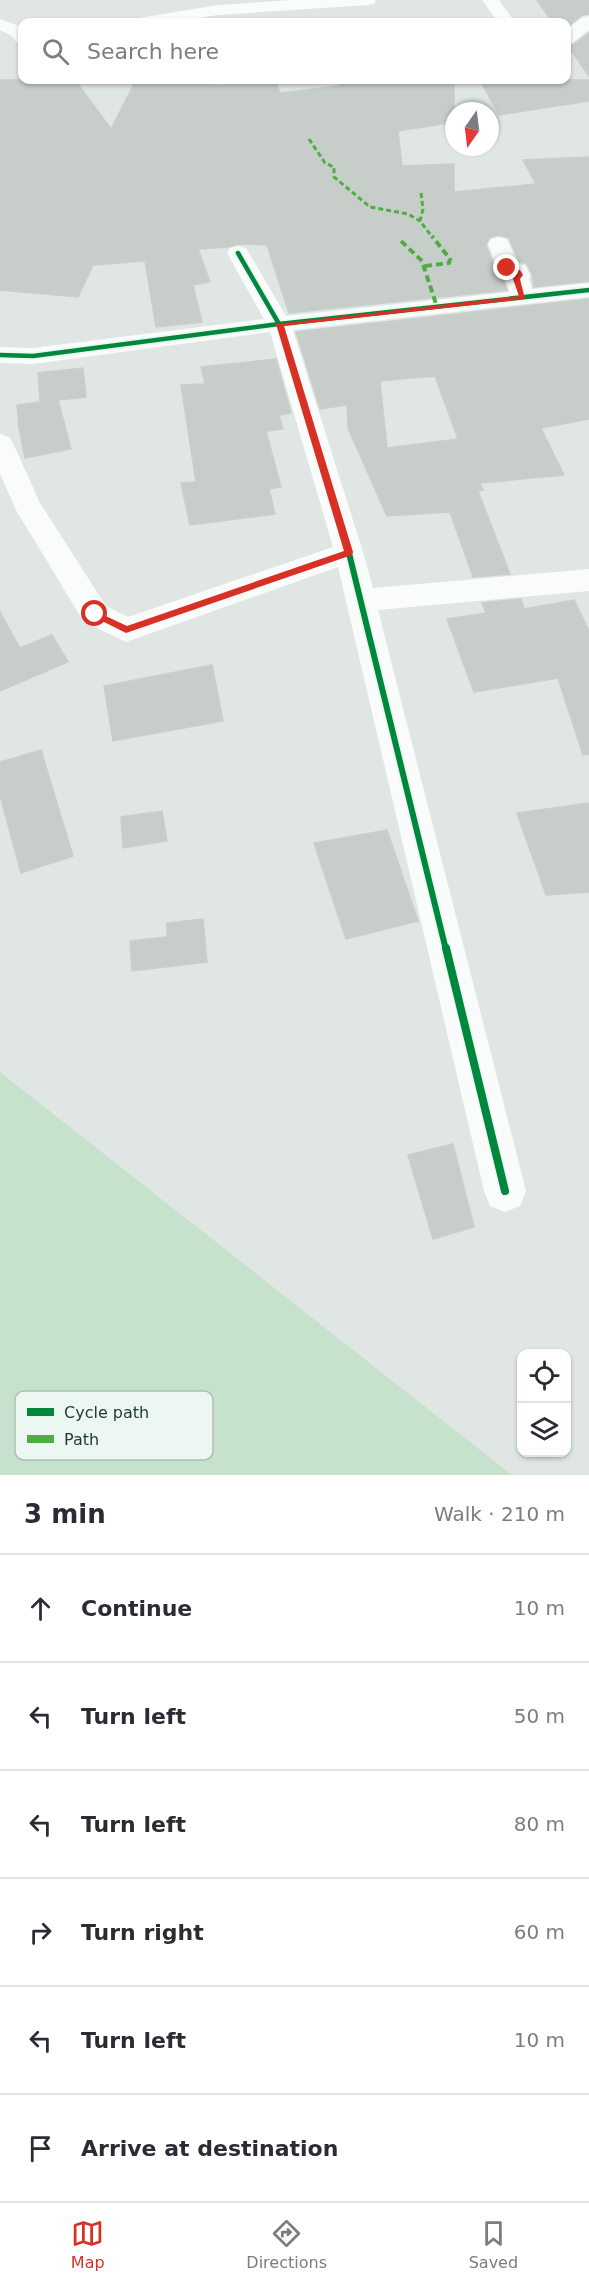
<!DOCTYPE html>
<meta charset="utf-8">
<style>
:root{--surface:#fff;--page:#f2f2f3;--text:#2b2b33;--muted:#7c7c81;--line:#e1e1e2;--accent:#d93025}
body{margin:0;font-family:"DejaVu Sans",sans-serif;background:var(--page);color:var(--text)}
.controls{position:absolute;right:18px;bottom:18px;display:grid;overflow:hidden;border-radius:12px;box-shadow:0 2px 4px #0004}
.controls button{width:54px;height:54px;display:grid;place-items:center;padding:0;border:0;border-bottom:2px solid var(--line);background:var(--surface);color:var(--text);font:30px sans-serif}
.compass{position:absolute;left:445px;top:102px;width:54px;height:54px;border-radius:50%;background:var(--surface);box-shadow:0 2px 4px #0004;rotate:194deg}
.stop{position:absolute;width:18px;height:18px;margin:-14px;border:4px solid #d93025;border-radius:50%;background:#fff}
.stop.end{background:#d93025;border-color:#fff;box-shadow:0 2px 6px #0008}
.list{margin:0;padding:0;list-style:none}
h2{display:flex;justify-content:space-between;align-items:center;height:78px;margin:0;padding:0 24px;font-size:26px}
h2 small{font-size:20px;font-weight:400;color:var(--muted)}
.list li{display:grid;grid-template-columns:39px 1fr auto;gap:18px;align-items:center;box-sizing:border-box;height:108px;padding:0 24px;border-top:2px solid var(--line)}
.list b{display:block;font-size:22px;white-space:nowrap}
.list em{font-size:20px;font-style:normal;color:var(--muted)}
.icon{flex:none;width:33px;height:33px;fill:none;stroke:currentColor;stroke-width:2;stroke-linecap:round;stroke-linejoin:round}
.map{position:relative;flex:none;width:589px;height:1475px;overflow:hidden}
.search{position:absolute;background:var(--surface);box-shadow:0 2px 4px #0004;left:18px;right:18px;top:18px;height:66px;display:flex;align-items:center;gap:15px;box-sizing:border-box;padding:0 21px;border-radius:12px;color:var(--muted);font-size:22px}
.sheet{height:726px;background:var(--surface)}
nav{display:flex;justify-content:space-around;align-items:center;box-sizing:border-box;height:84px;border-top:2px solid var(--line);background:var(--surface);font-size:16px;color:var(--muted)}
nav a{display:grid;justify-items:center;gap:3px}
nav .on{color:var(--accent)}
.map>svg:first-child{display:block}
.green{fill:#c7e2cc}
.building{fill:#c7ceca;stroke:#c8cfcc;stroke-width:1.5;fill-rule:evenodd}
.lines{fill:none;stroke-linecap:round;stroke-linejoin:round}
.minor{fill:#fafbfb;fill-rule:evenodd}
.quiet-far1{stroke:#52ac45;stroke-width:3;stroke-dasharray:5 3;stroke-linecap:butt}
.quiet{stroke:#52ac45;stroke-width:4;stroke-dasharray:7 4;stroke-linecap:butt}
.cycleway-far2-casing{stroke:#edf7f1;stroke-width:8}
.cycleway-far1-casing{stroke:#edf7f1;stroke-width:10}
.cycleway-casing{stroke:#edf7f1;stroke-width:11}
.cycleway-far2{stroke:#00873e;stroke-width:4.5}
.cycleway-far1{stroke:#00873e;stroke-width:6}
.cycleway{stroke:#00873e;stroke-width:8}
.route{fill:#d93025}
.key{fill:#edf7f1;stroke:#afbeb7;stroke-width:1.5}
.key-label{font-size:16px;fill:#1d3a30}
</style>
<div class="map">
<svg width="589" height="1475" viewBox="0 0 589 1475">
<rect width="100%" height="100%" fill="#e0e6e3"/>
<!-- green -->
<polygon class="green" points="0,1072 512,1475 0,1475"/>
<!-- building -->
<g class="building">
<polygon points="537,0 589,0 589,14 582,15 567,27 567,22 552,22"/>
<polygon points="589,33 589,76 568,46 573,45"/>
<polygon points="0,80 75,80 111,129 136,80 224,86 222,80 275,80 280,93 340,86 339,80 454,80 454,122 398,131 402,166 454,164 454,192 536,184 523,160 589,157 589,281 534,287 532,274 527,264 519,261 509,238 498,235 489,238 486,245 497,274 504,276 503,280 507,290 289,313 267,245 239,244 228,247 198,249 210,282 193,285 202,322 156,327 145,261 93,265 78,297 0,290"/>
<polygon points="480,80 589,80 589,101 499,115"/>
<path d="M589 299V419L541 428 564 475 480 483 483 490 478 491 510 574 473 577 450 512 387 516 348 428 347 405 320 409 296 332ZM435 376 458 439 387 448 380 381Z"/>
<polygon points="276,359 291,413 279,415 283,429 266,431 281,487 269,489 275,514 190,525 181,483 196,482 181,385 205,384 201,367"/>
<polygon points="83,368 86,397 58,400 71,449 25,458 19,428 17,405 40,402 38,373"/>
<polygon points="521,599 524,609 574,600 589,631 589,754 583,755 558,678 474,692 447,619 486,613 482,603"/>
<polygon points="0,612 20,648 52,635 68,662 0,691"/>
<polygon points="212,665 223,721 113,741 104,686"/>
<polygon points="41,750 73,856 21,873 0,795 0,762"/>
<polygon points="589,803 589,892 546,895 517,813"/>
<polygon points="162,811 167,841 123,848 121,817"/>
<polygon points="387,830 418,921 346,939 314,843"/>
<polygon points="203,919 207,962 132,971 130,941 167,937 167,923"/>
<polygon points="453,1144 474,1227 433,1239 408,1155"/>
</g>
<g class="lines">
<!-- minor -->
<g class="minor">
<polygon points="291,0 376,0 374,4 368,5 218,15 174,22 136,22 139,18 145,17 218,5"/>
<polygon points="482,0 499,0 515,22 498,22"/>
<polygon points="589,16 589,30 572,43 566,44 566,30 583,17"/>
<polygon points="0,19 22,27 22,43 16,42 12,36 0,30"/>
<polygon points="499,237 507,239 517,263 525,265 530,275 529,279 532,289 589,283 589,297 293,330 363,552 373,588 589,569 589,591 378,610 526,1191 520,1206 505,1212 490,1206 484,1191 338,567 126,642 84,622 17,512 0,474 0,434 9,437 13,443 40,503 106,606 128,617 333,547 270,332 33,364 0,363 0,347 33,348 264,319 227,253 230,248 238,246 246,248 286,316 510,292 505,279 508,275 499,273 488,244 491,239"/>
</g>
<!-- quiet-far1 -->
<g class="quiet-far1">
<polyline points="309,139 325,163 334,167 334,177 370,207 408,214 420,221"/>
<polyline points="421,193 423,209 420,221 433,238"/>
</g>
<!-- quiet -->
<g class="quiet">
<polyline points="401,241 422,261 437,307"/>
<polyline points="425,266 449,263 450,259 432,236"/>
</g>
<defs>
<g id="cycleway-far2">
<polyline points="238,253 279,324 347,547"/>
<polyline points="0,355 33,356 279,324 589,290"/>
</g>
<polyline id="cycleway-far1" points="347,545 446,950"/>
<polyline id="cycleway" points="446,948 505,1191"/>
</defs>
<!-- cycleway-far2 casing -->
<use href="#cycleway-far2" class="cycleway-far2-casing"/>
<!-- cycleway-far1 casing -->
<use href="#cycleway-far1" class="cycleway-far1-casing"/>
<!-- cycleway casing -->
<use href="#cycleway" class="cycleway-casing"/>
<!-- cycleway-far2 -->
<use href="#cycleway-far2" class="cycleway-far2"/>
<!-- cycleway-far1 -->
<use href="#cycleway-far1" class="cycleway-far1"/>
<!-- cycleway -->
<use href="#cycleway" class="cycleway"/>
</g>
<!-- route -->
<polygon class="route" points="505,266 520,270 523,275 520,279 525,299 284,326 353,552 352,555 126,633 92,616 91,614 95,611 127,626 344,551 276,324 519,296 513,279 516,275 514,271 505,269"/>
<!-- legend -->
<rect x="15" y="1391" width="198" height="69" rx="9" class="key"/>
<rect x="27" y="1408" width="27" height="8" fill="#00873e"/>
<rect x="27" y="1435" width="27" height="8" fill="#52ac45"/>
<g class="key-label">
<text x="64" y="1418">Cycle path</text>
<text x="64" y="1445">Path</text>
</g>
</svg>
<div class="controls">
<button><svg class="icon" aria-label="locate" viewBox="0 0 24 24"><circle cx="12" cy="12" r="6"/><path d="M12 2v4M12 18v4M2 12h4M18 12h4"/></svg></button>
<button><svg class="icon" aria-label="layers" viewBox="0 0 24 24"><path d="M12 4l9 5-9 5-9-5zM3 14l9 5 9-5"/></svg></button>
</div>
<svg class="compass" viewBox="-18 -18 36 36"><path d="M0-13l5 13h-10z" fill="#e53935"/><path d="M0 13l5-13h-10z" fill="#7c7c81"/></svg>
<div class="stop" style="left:95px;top:614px"></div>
<div class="stop end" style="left:507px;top:268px"></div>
<div class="search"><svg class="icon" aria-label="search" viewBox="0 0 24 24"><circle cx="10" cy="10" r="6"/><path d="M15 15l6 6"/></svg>Search here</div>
</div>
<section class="sheet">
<h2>3 min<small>Walk · 210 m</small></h2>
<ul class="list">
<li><svg class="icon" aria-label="ahead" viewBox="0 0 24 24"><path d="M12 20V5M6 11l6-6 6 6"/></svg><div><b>Continue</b></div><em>10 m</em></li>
<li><svg class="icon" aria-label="left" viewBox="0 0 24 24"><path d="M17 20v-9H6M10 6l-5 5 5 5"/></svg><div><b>Turn left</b></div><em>50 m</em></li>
<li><svg class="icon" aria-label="left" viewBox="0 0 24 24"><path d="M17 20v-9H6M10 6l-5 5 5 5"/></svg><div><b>Turn left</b></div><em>80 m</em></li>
<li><svg class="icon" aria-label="right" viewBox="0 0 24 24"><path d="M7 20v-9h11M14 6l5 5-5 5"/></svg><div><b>Turn right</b></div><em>60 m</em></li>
<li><svg class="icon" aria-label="left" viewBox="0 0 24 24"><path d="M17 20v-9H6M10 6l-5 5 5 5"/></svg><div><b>Turn left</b></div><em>10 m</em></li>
<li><svg class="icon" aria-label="arrive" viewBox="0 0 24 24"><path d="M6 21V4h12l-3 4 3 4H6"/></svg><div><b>Arrive at destination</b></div></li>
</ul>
</section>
<nav>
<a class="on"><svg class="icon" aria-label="map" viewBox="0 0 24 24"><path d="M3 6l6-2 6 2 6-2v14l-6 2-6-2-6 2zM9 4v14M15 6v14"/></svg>Map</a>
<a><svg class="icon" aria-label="directions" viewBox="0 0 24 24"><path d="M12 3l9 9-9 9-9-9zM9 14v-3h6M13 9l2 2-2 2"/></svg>Directions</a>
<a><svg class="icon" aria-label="saved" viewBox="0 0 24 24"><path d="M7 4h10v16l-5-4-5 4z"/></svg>Saved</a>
</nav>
